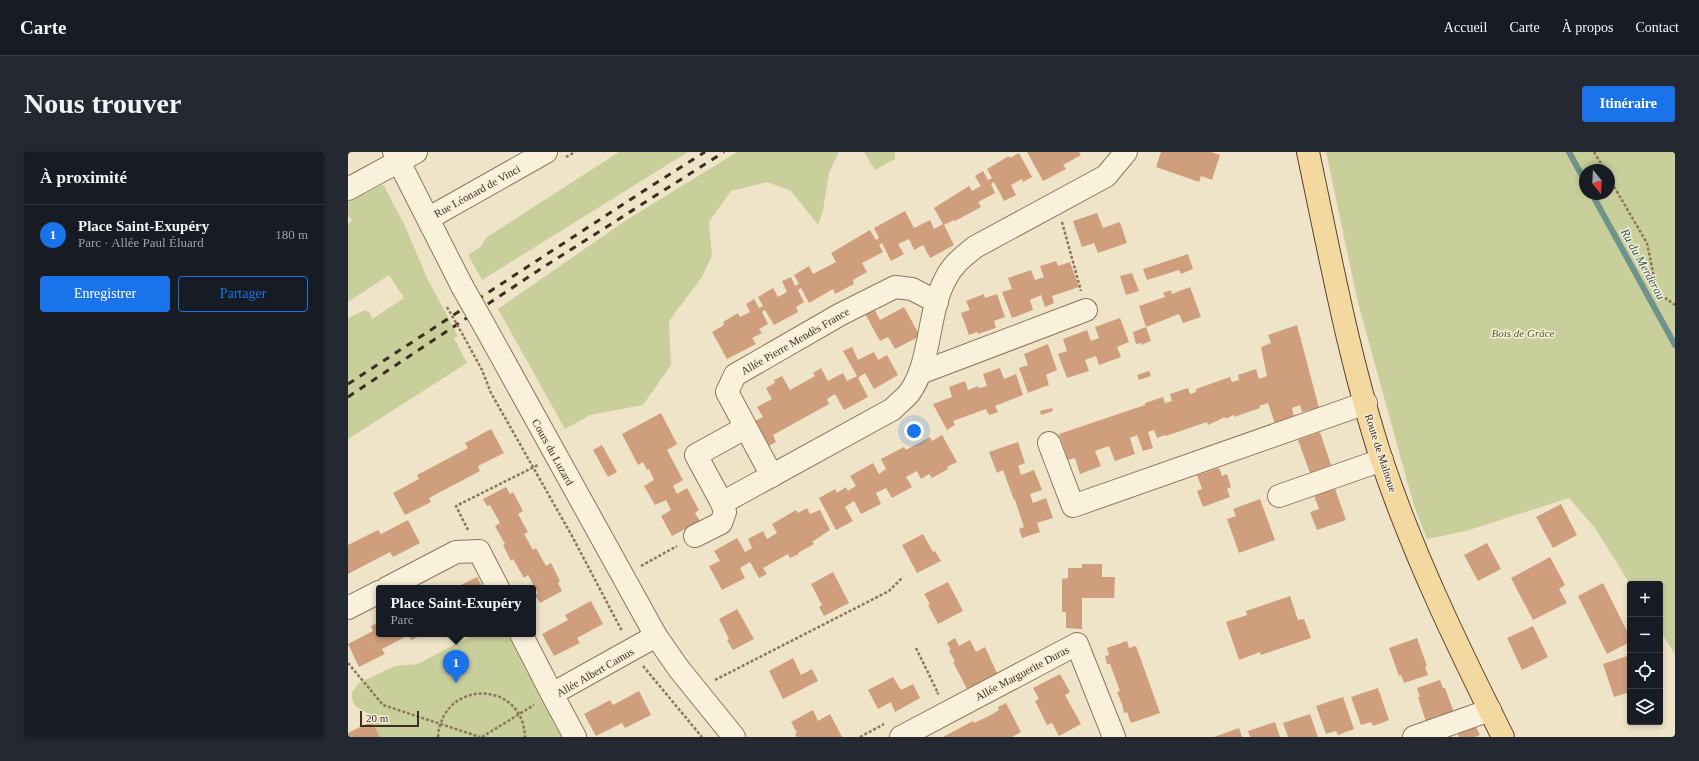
<!DOCTYPE html>
<html lang="fr">
<meta charset="utf-8">
<style>
:root{--surface:#171b24;--page:#242831;--text:#f1f3f6;--muted:#9ea1a6;--line:#363941;--accent:#1a73e8}
body{margin:0;font-family:"Times New Roman",serif;background:var(--page);color:var(--text)}
.controls{position:absolute;right:12px;bottom:12px;display:grid;overflow:hidden;border-radius:4px;box-shadow:0 2px 6px #0003}
.controls button{width:36px;height:36px;display:grid;place-items:center;padding:0;border:0;border-bottom:1px solid var(--line);background:var(--surface);color:var(--text);font:20px sans-serif}
.compass{position:absolute;left:1231px;top:12px;width:36px;height:36px;border-radius:50%;background:var(--surface);box-shadow:0 2px 6px #0003;rotate:162deg}
.scale{position:absolute;left:12px;bottom:10px;width:59px;box-sizing:border-box;padding-left:4px;border:2px solid #3d2e20;border-top:0;font-size:11px;line-height:14px;white-space:nowrap;color:#3d2e20;-webkit-text-stroke:3px #f7eed8;paint-order:stroke}
.you{position:absolute;left:566px;top:279px;width:14px;height:14px;margin:-10px;border:3px solid #fff;border-radius:50%;background:#1a73e8;box-shadow:0 0 0 6px #1a73e833}
.badge{display:grid;place-items:center;width:26px;height:26px;border-radius:50%;background:var(--accent);color:#fff;font-size:13px;font-weight:700}
.pin{position:absolute;translate:-50% -33px;filter:drop-shadow(0 1px 2px #0008)}
.pin::after{content:'';position:absolute;top:21px;width:14px;height:12px;background:inherit;clip-path:polygon(0 0,100% 0,50% 100%)}
.popup{position:absolute;left:28px;top:433px;width:160px;height:52px;box-sizing:border-box;display:grid;place-content:center;border-radius:4px;background:var(--surface);filter:drop-shadow(0 1px 3px #0005);font-size:13px;white-space:nowrap;color:var(--muted)}
.popup b{font-size:15px;color:var(--text)}
.popup::after{content:'';position:absolute;left:50%;top:100%;margin-left:-8px;border:8px solid transparent;border-top-color:var(--surface)}
.list{margin:0;padding:0;list-style:none}
h2{display:flex;justify-content:space-between;align-items:center;height:52px;margin:0;padding:0 16px;font-size:17px}
h2 small{font-size:13px;font-weight:400;color:var(--muted)}
.list li{display:grid;grid-template-columns:26px 1fr auto;gap:12px;align-items:center;box-sizing:border-box;height:60px;padding:0 16px;border-top:1px solid var(--line)}
.list b{display:block;font-size:15px;white-space:nowrap}
.list p{margin:0;font-size:13px;white-space:nowrap;color:var(--muted)}
.list em{font-size:13px;font-style:normal;color:var(--muted)}
.actions{display:flex;gap:8px;padding:12px 16px}
.actions a{flex:1;padding:9px 0;border:1px solid var(--accent);border-radius:4px;text-align:center;font-size:14px;color:var(--accent)}
.actions .main{background:var(--accent);color:#fff}
.icon{flex:none;width:22px;height:22px;fill:none;stroke:currentColor;stroke-width:2;stroke-linecap:round;stroke-linejoin:round}
.map{position:relative;flex:none;width:1327px;height:585px;overflow:hidden;border-radius:4px}
header{display:flex;align-items:center;gap:24px;box-sizing:border-box;height:56px;padding:0 20px;background:var(--surface);border-bottom:1px solid var(--line)}
header strong{font-size:19px}
nav{display:flex;gap:22px;margin-inline-start:auto;font-size:14px}
.intro{display:flex;align-items:center;justify-content:space-between;box-sizing:border-box;height:96px;padding:0 24px}
h1{margin:0;font-size:28px}
.button{padding:10px 18px;border-radius:4px;background:var(--accent);color:#fff;font-size:14px;font-weight:700}
main{display:flex;gap:24px;padding:0 24px}
aside{flex:1;background:var(--surface);border-radius:4px;box-shadow:0 2px 6px #0003}
.map>svg:first-child{display:block}
.green{fill:#c9cf9b;fill-rule:evenodd}
.lines{fill:none;stroke-linecap:round;stroke-linejoin:round}
.stream{stroke:#6f938a;stroke-width:6}
.building{fill:#cf9f7d}
.minor-casing{stroke:#8d765c;stroke-width:24}
.major-casing{stroke:#5b4430;stroke-width:24}
.path{stroke:#8d765c;stroke-width:2.5;stroke-dasharray:3 2;stroke-linecap:butt}
.minor{stroke:#faf1dc;stroke-width:22}
.major{stroke:#f3d9a0;stroke-width:22}
.rail{stroke:#3d2e20;stroke-width:3;stroke-dasharray:7 7;stroke-linecap:butt}
.minor-bridge-casing{stroke:#8d765c;stroke-width:24;stroke-linecap:butt}
.path-bridge{stroke:#8d765c;stroke-width:2.5;stroke-dasharray:3 2;stroke-linecap:butt}
.minor-bridge{stroke:#faf1dc;stroke-width:22}
.labels{text-anchor:middle;dominant-baseline:central;stroke-width:3;stroke-linejoin:round;paint-order:stroke}
.street-label{font-size:11px;fill:#3d2e20;stroke:#f7eed8}
.park-label{font-size:11px;font-style:italic;fill:#4d5a26;stroke:#f7eed8}
.water-label{font-size:12px;font-style:italic;fill:#2f5d5a;stroke:#f7eed8}
</style>
<header>
<strong>Carte</strong>
<nav><a>Accueil</a><a>Carte</a><a>À propos</a><a>Contact</a></nav>
</header>
<div class="intro"><h1>Nous trouver</h1><a class="button">Itinéraire</a></div>
<main>
<aside>
<h2>À proximité<small></small></h2>
<ul class="list">
<li><span class="badge">1</span><div><b>Place Saint-Exupéry</b><p>Parc · Allée Paul Éluard</p></div><em>180 m</em></li>
</ul>
<div class="actions"><a class="main">Enregistrer</a><a>Partager</a></div>
</aside>
<div class="map">
<svg width="1327" height="585" viewBox="0 0 1327 585">
<rect width="100%" height="100%" fill="#f0e4c8"/>
<!-- green -->
<g class="green">
<polygon points="271,0 340,0 134,128 120,103 132,95 139,85"/>
<polygon points="389,0 491,0 481,21 475,58 470,73 443,39 419,30 383,39 361,70 364,104 354,125 321,169 323,213 295,253 242,263 217,277 150,157 277,69"/>
<polygon points="516,0 547,0 547,7 527,18"/>
<path d="M978 0H1327V502L1312 479V432H1282L1247 376 1221 346 1118 379 1079 387 1066 354 1010 151ZM1237 18H1261V42H1237Z"/>
<polygon points="34,33 36,34 56,72 80,128 110,184 106,186 119,211 0,287 0,166 17,158 22,161 24,167 56,146 41,123 0,150 0,72 4,69 0,63 0,50"/>
<polygon points="127,482 159,482 213,585 32,585 19,561 7,554 4,547 4,540 11,531 47,514 70,512"/>
</g>
<g class="lines">
<!-- stream -->
<g class="stream">
<polyline points="1221,0 1237,29"/>
<polyline points="1244,42 1327,193"/>
</g>
</g>
<!-- building -->
<g class="building">
<polygon points="679,0 731,0 733,3 715,13 718,17 695,29"/>
<polygon points="813,0 863,0 872,3 864,28 853,24 851,30 808,15"/>
<polygon points="671,1 684,25 675,30 674,27 663,33 668,43 656,49 646,30 643,32 647,41 630,50 633,55 607,69 606,68 596,73 606,93 582,106 575,93 566,98 561,87 550,92 556,102 543,109 534,91 531,93 535,100 514,111 519,120 505,128 506,132 487,142 485,137 461,151 453,136 450,138 456,150 448,155 450,160 426,173 417,158 414,160 420,172 411,177 414,181 404,186 408,192 379,207 364,180 376,173 375,170 390,161 392,165 402,160 398,152 406,147 411,156 415,154 410,145 425,136 430,145 439,140 434,129 443,125 447,134 451,132 446,123 461,114 465,122 488,110 483,101 522,78 528,88 531,86 526,76 557,59 566,76 582,68 586,77 595,72 586,56 621,34 624,39 633,34 627,24 635,19 640,28 644,26 639,17 661,4 662,6"/>
<polygon points="749,61 755,76 772,70 779,91 750,101 746,91 734,95 725,69"/>
<polygon points="840,102 845,117 833,122 831,118 799,128 795,117"/>
<polygon points="708,109 710,114 722,110 731,135 704,144 706,151 697,155 693,143 682,148 685,158 664,166 654,140 664,137 660,126 683,118 687,128 696,125 692,114"/>
<polygon points="784,121 791,139 778,143 772,124"/>
<polygon points="842,135 853,165 835,171 831,162 798,175 791,154 817,145 815,141 823,138 824,142"/>
<polygon points="636,142 637,146 649,142 657,165 646,169 648,176 630,182 629,180 621,183 613,161 622,158 618,149"/>
<polygon points="525,155 532,168 556,155 572,184 547,197 540,185 532,189 516,160"/>
<polygon points="772,166 781,190 769,195 773,205 751,213 748,204 737,208 741,219 719,226 710,202 719,199 715,187 739,178 743,189 751,186 747,175"/>
<polygon points="949,173 971,256 954,260 952,253 944,256 946,264 927,272 920,251 911,254 912,256 886,265 886,263 877,267 877,265 860,273 859,270 818,284 817,283 809,286 806,278 800,280 805,296 795,299 789,283 782,286 787,302 767,309 761,294 747,299 753,314 732,322 727,306 720,308 711,282 797,253 797,251 815,245 817,251 824,249 822,242 840,236 842,242 848,240 848,237 882,225 884,230 891,228 890,223 908,217 911,227 919,224 913,195 923,191 920,183"/>
<polygon points="798,175 803,189 793,193 793,191 788,192 785,180"/>
<polygon points="700,192 709,218 698,223 701,233 680,241 671,216 680,213 676,202"/>
<polygon points="504,195 510,208 526,200 530,208 539,203 550,223 526,237 517,221 510,226 520,245 496,258 487,242 479,247 481,252 425,283 428,290 421,294 407,269 415,265 409,255 424,247 418,236 427,231 426,228 434,224 442,238 467,224 465,221 473,216 480,229 495,221 499,229 509,224 495,199"/>
<polygon points="652,216 656,227 668,222 675,243 647,254 650,260 641,263 638,257 605,269 607,273 599,278 585,252 604,245 601,235 617,229 620,238 630,234 631,236 639,234 635,222"/>
<polygon points="801,219 803,224 791,228 789,223"/>
<polygon points="704,256 705,259 693,263 692,259"/>
<polygon points="313,261 329,292 319,298 335,328 325,334 329,342 339,336 351,358 347,361 352,369 324,384 313,364 323,358 318,348 307,353 296,334 306,328 301,317 299,318 295,310 290,313 274,282"/>
<polygon points="143,277 156,301 130,314 132,319 81,346 83,350 57,363 45,341 71,327 69,323 120,296 117,291"/>
<polygon points="972,280 983,313 962,321 950,288"/>
<polygon points="594,283 609,310 599,315 600,317 584,326 581,322 573,327 569,319 558,325 564,335 544,346 538,336 528,341 533,352 513,362 506,349 497,355 505,369 488,378 471,346 487,337 489,341 498,335 500,339 508,334 502,324 525,311 531,322 538,317 533,307 556,295 558,298 582,285 584,289"/>
<polygon points="670,290 677,311 670,314 673,323 686,318 694,338 682,342 685,351 698,346 705,366 689,371 692,380 674,386 671,377 676,375 667,348 666,348 655,318 649,321 641,300"/>
<polygon points="254,293 269,320 260,325 245,298"/>
<polygon points="871,316 874,324 879,322 883,335 879,337 882,345 855,355 849,339 854,337 849,323"/>
<polygon points="985,331 998,368 969,378 962,360 971,357 964,338"/>
<polygon points="158,335 162,342 165,340 175,359 170,362 180,380 176,382 185,398 188,396 198,414 203,411 212,429 210,431 214,439 192,451 187,443 190,441 180,423 176,426 165,407 163,409 155,393 157,392 147,374 152,371 142,353 139,354 135,347"/>
<polygon points="912,347 927,388 891,401 879,367 888,364 885,357"/>
<polygon points="1213,352 1229,383 1205,396 1188,365"/>
<polygon points="459,356 462,362 472,358 482,378 464,390 466,392 450,401 451,402 442,406 440,402 415,416 419,422 411,426 402,410 392,416 397,426 374,438 361,414 372,409 366,399 389,386 397,400 404,396 400,387 415,379 419,387 429,381 424,372 448,358 450,361"/>
<polygon points="60,368 72,391 45,405 42,400 0,422 0,393 30,378 33,382"/>
<polygon points="575,382 585,400 587,399 593,409 569,421 554,393"/>
<polygon points="1139,391 1153,417 1130,429 1116,403"/>
<polygon points="1202,405 1217,433 1211,437 1219,451 1185,468 1163,426"/>
<polygon points="734,412 754,412 754,425 767,425 766,446 734,446 734,477 718,476 718,460 714,460 714,427 720,426 720,416 734,416"/>
<polygon points="485,420 501,451 476,464 471,455 474,453 463,432"/>
<polygon points="129,425 135,436 107,436"/>
<polygon points="600,430 615,459 590,472 580,453 582,452 576,442"/>
<polygon points="1255,431 1282,485 1282,490 1259,502 1230,444"/>
<polygon points="942,444 950,468 956,467 963,486 913,503 912,500 891,508 878,470 899,463 898,459"/>
<polygon points="243,449 255,472 229,486 232,491 206,504 194,482 220,468 217,463"/>
<polygon points="389,457 406,487 385,498 379,488 381,487 371,467"/>
<polygon points="31,470 31,482 76,482 63,488 61,483 34,497 37,502 11,515 0,492 25,479 23,474"/>
<polygon points="1185,474 1200,505 1174,518 1159,486"/>
<polygon points="607,486 611,494 622,488 628,500 637,495 649,521 619,537 605,510 607,509 601,499 603,498 599,491"/>
<polygon points="1069,486 1079,514 1077,514 1080,523 1056,531 1053,523 1051,524 1041,496"/>
<polygon points="779,489 781,496 788,494 812,561 783,571 779,560 776,561 774,552 769,540 772,539 762,512 759,512 757,504 761,503 759,496"/>
<polygon points="1279,504 1282,515 1282,540 1266,545 1255,512"/>
<polygon points="445,506 453,523 464,517 470,529 435,547 421,519"/>
<polygon points="712,522 722,540 717,543 733,572 711,584 704,571 699,573 687,549 691,547 685,536"/>
<polygon points="545,525 553,538 565,532 572,546 547,560 543,550 530,557 520,538"/>
<polygon points="1092,528 1095,536 1097,536 1107,563 1079,573 1070,545 1072,545 1069,536"/>
<polygon points="1030,536 1041,568 1025,574 1023,570 1013,573 1003,545"/>
<polygon points="291,539 303,563 277,576 274,571 248,584 236,562 262,548 265,553"/>
<polygon points="995,545 1006,577 990,583 988,579 978,582 968,554"/>
<polygon points="658,551 673,580 664,585 595,585 625,569 626,571 641,564 651,558 650,555"/>
<polygon points="465,558 470,569 482,562 494,585 449,585 447,582 449,581 443,570"/>
<polygon points="962,562 970,585 940,585 935,571"/>
<polygon points="24,569 32,585 0,585 0,581"/>
<polygon points="927,570 932,585 902,585 900,579"/>
<polygon points="1127,573 1132,583 1127,585 1111,585 1109,579"/>
<polygon points="891,576 894,585 866,585"/>
</g>
<g class="lines">
<defs>
<g id="minor">
<polyline points="46,0 114,134"/>
<polyline points="0,37 68,0"/>
<polyline points="81,66 198,0"/>
<polyline points="136,173 308,484 331,517 386,585"/>
<polyline points="572,221 738,158"/>
<polyline points="701,291 725,354 1018,251"/>
<polyline points="424,324 379,240 387,223 493,162 547,135 564,137 589,150"/>
<polyline points="931,344 1034,308"/>
<path d="M374 351 545 257C550 251 558 246 562 240 584 208 579 160 598 126 604 113 616 104 627 95L758 24 778 0"/>
<polyline points="347,384 373,371 377,360 374,351 348,303 397,276"/>
<polyline points="39,436 108,400 131,399 150,436"/>
<polyline points="0,456 31,440"/>
<polyline points="173,482 204,542"/>
<polyline points="227,585 204,542 308,484"/>
<polyline points="553,585 729,492 766,585"/>
<polyline points="1066,585 1142,558"/>
</g>
<path id="major" d="M960 0C982 103 1001 208 1034 309 1066 404 1110 495 1155 585"/>
</defs>
<!-- minor casing -->
<use href="#minor" class="minor-casing"/>
<!-- major casing -->
<use href="#major" class="major-casing"/>
<!-- path -->
<g class="path">
<polyline points="1246,0 1257,18"/>
<polyline points="218,5 227,0"/>
<polyline points="1261,26 1299,91 1309,140 1327,153"/>
<polyline points="714,70 733,139"/>
<polyline points="116,185 134,218 143,241 224,384 274,479"/>
<polyline points="120,378 108,354 190,313"/>
<polyline points="293,414 329,394"/>
<polyline points="568,496 590,541 589,542"/>
<polyline points="0,511 35,553 132,585"/>
<polyline points="295,514 354,585"/>
<polyline points="367,528 541,439 555,425"/>
<path d="M90 585C94 527 175 527 177 585"/>
<polyline points="134,585 186,553"/>
<polyline points="512,585 536,572"/>
</g>
<!-- minor -->
<use href="#minor" class="minor"/>
<!-- major -->
<use href="#major" class="major"/>
<!-- rail -->
<g class="rail">
<polyline points="0,232 294,40 357,0"/>
<polyline points="0,245 194,116 376,0"/>
</g>
<defs>
<polyline id="minor-bridge" points="114,134 136,173"/>
</defs>
<!-- minor-bridge casing -->
<use href="#minor-bridge" class="minor-bridge-casing"/>
<!-- path-bridge -->
<polyline class="path-bridge" points="99,155 116,185"/>
<!-- minor-bridge -->
<use href="#minor-bridge" class="minor-bridge"/>
</g>
<g class="labels">
<!-- street labels -->
<g class="street-label">
<text transform="translate(129 39) rotate(-29)">Rue Léonard de Vinci</text>
<text transform="translate(447 189) rotate(-30)">Allée Pierre Mendès France</text>
<text transform="translate(205 300) rotate(61)">Cours du Luzard</text>
<text transform="translate(1033 301) rotate(72)">Route de Malnoue</text>
<text transform="translate(247 520) rotate(-30)">Allée Albert Camus</text>
<text transform="translate(674 521) rotate(-28)">Allée Marguerite Duras</text>
</g>
<!-- park labels -->
<g class="park-label">
<text x="1175" y="181">Bois de Grâce</text>
</g>
<!-- water labels -->
<g class="water-label">
<text transform="translate(1295 112) rotate(61)">Ru du Merderau</text>
</g>
</g>
</svg>
<div class="controls">
<button>+</button>
<button>−</button>
<button><svg class="icon" aria-label="locate" viewBox="0 0 24 24"><circle cx="12" cy="12" r="6"/><path d="M12 2v4M12 18v4M2 12h4M18 12h4"/></svg></button>
<button><svg class="icon" aria-label="layers" viewBox="0 0 24 24"><path d="M12 4l9 5-9 5-9-5zM3 14l9 5 9-5"/></svg></button>
</div>
<svg class="compass" viewBox="-18 -18 36 36"><path d="M0-13l5 13h-10z" fill="#e53935"/><path d="M0 13l5-13h-10z" fill="#9ea1a6"/></svg>
<div class="scale">20 m</div>
<div class="you"></div>
<div class="pin badge" style="left:108px;top:531px">1</div>
<div class="popup"><b>Place Saint-Exupéry</b>Parc</div>
</div>
</main>
